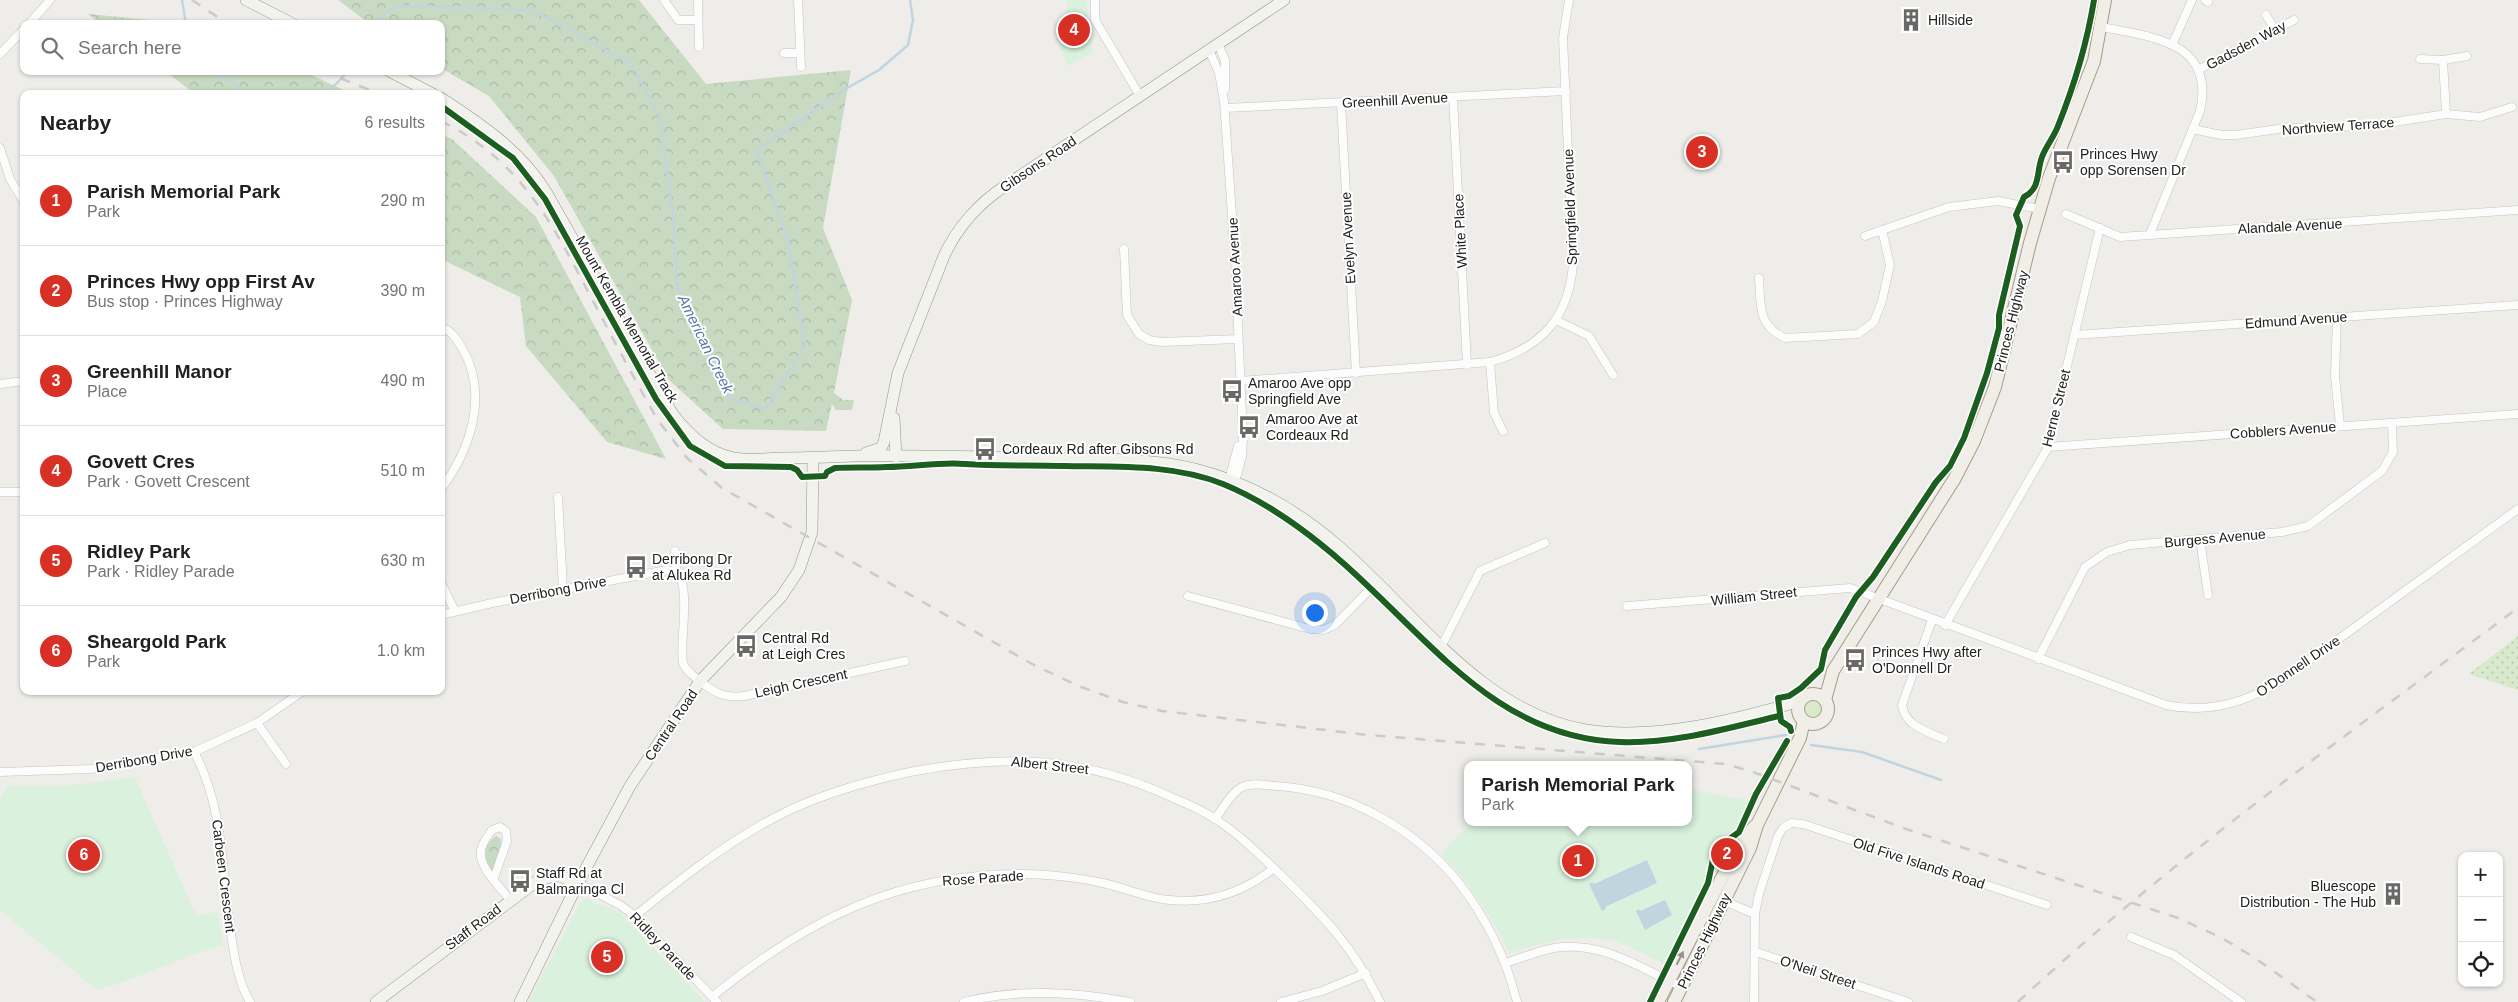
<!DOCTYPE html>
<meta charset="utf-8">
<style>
:root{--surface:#fff;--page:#f6f6f6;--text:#202124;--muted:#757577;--line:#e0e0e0;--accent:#d93025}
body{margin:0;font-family:Arial,sans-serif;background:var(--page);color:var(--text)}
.controls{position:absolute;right:15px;bottom:15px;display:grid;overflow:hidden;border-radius:10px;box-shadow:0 1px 4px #0004}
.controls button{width:45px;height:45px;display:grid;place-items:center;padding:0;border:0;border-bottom:1px solid var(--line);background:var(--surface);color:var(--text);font:25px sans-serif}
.you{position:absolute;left:1314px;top:612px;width:18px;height:18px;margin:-12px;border:4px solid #fff;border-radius:50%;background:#1a73e8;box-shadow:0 0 0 8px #1a73e833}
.badge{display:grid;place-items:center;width:32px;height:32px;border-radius:50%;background:var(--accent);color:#fff;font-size:16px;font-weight:700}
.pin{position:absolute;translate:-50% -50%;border:2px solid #fff;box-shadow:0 1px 5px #0006}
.popup{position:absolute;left:1464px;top:761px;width:228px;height:65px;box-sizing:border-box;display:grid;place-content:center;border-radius:10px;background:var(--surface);filter:drop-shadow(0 1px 4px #0005);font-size:16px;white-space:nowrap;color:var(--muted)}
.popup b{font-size:19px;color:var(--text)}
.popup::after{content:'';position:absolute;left:50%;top:100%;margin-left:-10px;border:10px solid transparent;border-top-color:var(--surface)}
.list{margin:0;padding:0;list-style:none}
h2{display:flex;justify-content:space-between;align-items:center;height:65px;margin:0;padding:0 20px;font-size:21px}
h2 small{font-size:16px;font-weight:400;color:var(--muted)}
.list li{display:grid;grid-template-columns:32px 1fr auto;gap:15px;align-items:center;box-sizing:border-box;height:90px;padding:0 20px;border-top:1px solid var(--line)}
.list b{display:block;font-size:19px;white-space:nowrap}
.list p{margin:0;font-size:16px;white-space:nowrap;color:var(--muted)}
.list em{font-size:16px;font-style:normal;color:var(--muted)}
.icon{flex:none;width:28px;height:28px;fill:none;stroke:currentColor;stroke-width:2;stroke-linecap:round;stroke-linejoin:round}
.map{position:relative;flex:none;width:2518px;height:1002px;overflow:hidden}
.search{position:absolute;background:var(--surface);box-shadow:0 1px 4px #0004;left:20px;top:20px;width:425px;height:55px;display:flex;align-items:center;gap:12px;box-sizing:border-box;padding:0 18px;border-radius:10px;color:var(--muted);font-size:19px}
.panel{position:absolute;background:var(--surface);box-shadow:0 1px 4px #0004;left:20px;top:90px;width:425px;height:605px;border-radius:10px}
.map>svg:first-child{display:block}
.grass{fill:url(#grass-dots)}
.forest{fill:url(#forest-crowns)}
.park{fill:#daf1dd}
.garden{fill:#d9e9cc}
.water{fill:#c0d5df}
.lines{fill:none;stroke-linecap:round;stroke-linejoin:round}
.stream{stroke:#c0d5df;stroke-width:2.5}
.street-casing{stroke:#c4c4c2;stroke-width:9}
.secondary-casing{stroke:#939783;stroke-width:12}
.primary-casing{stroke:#a39d88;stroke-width:14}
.street{stroke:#fcfcfc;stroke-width:8}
.secondary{stroke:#f2f3ed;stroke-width:11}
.primary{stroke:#f1eee7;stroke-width:12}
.rail{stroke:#cbcbcb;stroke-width:2.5;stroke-dasharray:10 10;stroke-linecap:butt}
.cycleway-casing{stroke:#fff;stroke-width:9}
.cycleway{stroke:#1b5e20;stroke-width:6}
.oneway{fill:#93928e}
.labels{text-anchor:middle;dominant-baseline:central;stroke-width:4;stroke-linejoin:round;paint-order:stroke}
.poi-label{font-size:14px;fill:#212121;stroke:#fff;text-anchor:start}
.street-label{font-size:14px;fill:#212121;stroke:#fff}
.water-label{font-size:15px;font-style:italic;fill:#5576a9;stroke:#fff}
</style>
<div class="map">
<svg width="2518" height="1002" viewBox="0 0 2518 1002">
<defs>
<pattern id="grass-dots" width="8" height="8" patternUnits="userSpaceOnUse" patternTransform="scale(1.25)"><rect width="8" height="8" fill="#d9e9cc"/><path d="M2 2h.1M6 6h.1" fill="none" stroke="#bac8af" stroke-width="1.8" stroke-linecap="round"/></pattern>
<pattern id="forest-crowns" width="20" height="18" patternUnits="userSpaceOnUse" patternTransform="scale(1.25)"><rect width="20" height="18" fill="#c8dbc2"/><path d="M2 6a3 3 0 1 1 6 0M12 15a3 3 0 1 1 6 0" fill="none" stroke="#acbca6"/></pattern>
</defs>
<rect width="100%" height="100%" fill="#eeedea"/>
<!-- grass -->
<polygon class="grass" points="2518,636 2518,690 2469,674"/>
<!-- forest -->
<g class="forest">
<polygon points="338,0 639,0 706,84 851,70 823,228 852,300 834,393 843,400 854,400 852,410 836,410 832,404 826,431 723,429 669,380 554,176 489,96 441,68 441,24 370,24"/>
<polygon points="88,14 192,24 101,24"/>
<polygon points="165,71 303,71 352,94 195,94"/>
<polygon points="441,134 452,139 536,217 666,459 607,442 526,346 520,297 441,259"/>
<path d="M496 836 501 839V848L492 871C483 860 482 845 496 836Z"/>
</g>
<!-- park -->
<g class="park">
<polygon points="1067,0 1087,0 1088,24 1093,53 1067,66 1056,36 1067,9"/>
<path d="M135 777 193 909 199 915 217 912 224 945C180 957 140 978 97 990L0 910V800L7 786H64Z"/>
<path d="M1688 789 1750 801 1735 828 1715 844 1710 853 1706 884 1663 963C1648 956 1632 947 1617 942 1580 932 1546 941 1510 953 1491 916 1470 883 1441 854L1472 822H1688Z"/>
<polygon points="583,898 619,912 705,1002 528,1002"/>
</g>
<!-- garden -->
<circle class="garden" cx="1813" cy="709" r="9"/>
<!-- water -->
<g class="water">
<polygon points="1647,860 1657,883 1605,907 1606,909 1602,911 1589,884 1593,882 1594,884"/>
<polygon points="1665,900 1672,915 1645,930 1636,911 1639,909 1640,911"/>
</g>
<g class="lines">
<!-- stream -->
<g class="stream">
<polyline points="182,0 186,24"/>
<polyline points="375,24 389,9 404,6 532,10 631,63 661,120 673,215 677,285 729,398 765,409 805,346 788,241 757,150 842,91 879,70 908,45 913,20 910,0"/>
<polyline points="210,71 238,86 239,94"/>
<polyline points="321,94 335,85 348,71"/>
<polyline points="1811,745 1862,752 1941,780"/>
<polyline points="1699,749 1786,735"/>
</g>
<defs>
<g id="street">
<polyline points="664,0 678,20 697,20"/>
<polyline points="698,0 699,47"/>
<polyline points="798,0 801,67"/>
<polyline points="1095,0 1095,20 1140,96"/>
<polyline points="2205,0 2208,2"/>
<polyline points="2266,15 2275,30"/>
<polyline points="29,24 50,0"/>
<path d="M2102 27C2151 37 2216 41 2200 111L2150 234"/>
<polyline points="2173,43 2192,0"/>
<polyline points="1218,44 1225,60 1225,89"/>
<polyline points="1209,50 1219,73 1224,101 1235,258 1243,438 1242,456 1235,482"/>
<polyline points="784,53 800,53"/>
<polyline points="0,54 24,29"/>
<polyline points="2420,59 2443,60"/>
<polyline points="2198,70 2294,20"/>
<polyline points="1453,97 1467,365"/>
<polyline points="1341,103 1356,373"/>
<polyline points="1225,108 1566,91"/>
<polyline points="2446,114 2443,60 2467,56"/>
<polyline points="2193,129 2221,135 2236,135 2285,128 2369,126 2446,114 2480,117 2512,107"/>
<polyline points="0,148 10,179 24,202"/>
<polyline points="2066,214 2120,237 2518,210"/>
<polyline points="1865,236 1949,207 1998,201 2039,209"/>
<polyline points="1124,249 1127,315 1139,334 1149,340 1162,342 1238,339"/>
<path d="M1759 278C1761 305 1757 325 1785 338L1858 334 1874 322 1882 301 1890 265 1882 230"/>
<polyline points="2337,317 2335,376 2340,426"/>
<polyline points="1556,320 1589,336 1613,375"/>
<path d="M441 327C452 331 456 338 462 348 489 394 471 449 441 489"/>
<polyline points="2074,335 2518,305"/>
<polyline points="1490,362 1494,413 1503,431"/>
<path d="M1240 381 1490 362C1541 348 1569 318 1573 264L1563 38 1569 0"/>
<polyline points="0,384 24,381"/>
<polyline points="2047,447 2518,414"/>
<polyline points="1229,480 1238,446"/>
<polyline points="0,492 24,492"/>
<polyline points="558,497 563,589"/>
<polyline points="2200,539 2208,595"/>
<path d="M675 551 676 572C692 585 679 645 683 663 686 672 698 679 705 685 718 695 728 698 744 696L905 661"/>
<polyline points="441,583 455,611"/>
<polyline points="1188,596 1310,629 1323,630 1335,625 1377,582"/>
<path d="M1627 606 1850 588 2166 705C2208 714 2246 703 2282 680L2518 509"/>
<polyline points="441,615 492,603 667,570 676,572"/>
<path d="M1932 620 1902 705C1905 726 1926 731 1944 739"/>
<polyline points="1945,625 2047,449 2100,228"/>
<polyline points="1442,645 1480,571 1545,543"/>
<polyline points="2038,659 2085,567 2107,552 2130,545 2282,532 2308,526 2382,471 2393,452 2392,423"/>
<polyline points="257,723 286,764"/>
<path d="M194 752C222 803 222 863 229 920 233 947 236 978 250 1002"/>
<polyline points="0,772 91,769 194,752 257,723 303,691"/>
<path d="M1215 819C1223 808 1231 793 1242 787 1252 782 1266 785 1276 786 1346 790 1415 828 1459 883 1487 919 1506 958 1517 1002"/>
<path d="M494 878 507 841 506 831 500 827 492 830C488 836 482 843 481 850 478 868 501 887 510 900"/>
<polyline points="578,883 620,905 635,916 717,1002"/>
<polyline points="1724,901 1755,914"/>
<path d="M635 916C679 880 722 846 772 819 814 796 863 782 910 772 1005 754 1084 756 1173 798 1188 804 1203 811 1217 820 1240 835 1260 855 1280 874 1325 918 1352 945 1380 1002"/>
<polyline points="2131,937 2174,955 2241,1002"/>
<polyline points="1756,952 1908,1002"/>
<path d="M1506 963C1521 958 1538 951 1554 948 1601 940 1640 968 1682 987"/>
<path d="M712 997C807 919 899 873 1024 874 1047 874 1081 878 1103 883 1125 888 1147 898 1169 900 1208 904 1244 892 1274 868"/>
<path d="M964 1002C1019 988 1074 992 1130 1002"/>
<polyline points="1281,1002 1322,991 1366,973"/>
<polyline points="1754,1002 1755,914 1759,894 1778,836 1783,828 1791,823 1803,824 2047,905"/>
</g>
<g id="secondary">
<polyline points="246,0 293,24"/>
<polyline points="389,71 433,94"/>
<path d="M441 98C481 124 521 151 546 192L672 413C687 433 705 451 730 457 746 461 763 459 779 458 804 458 829 457 854 456 914 455 974 457 1034 458 1088 460 1142 456 1195 469 1247 482 1295 509 1336 544 1414 610 1479 712 1586 730 1654 741 1735 720 1800 701"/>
<polyline points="894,418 896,457"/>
<path d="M866 453 881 448 884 442 898 373 944 256C957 228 979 203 1005 186L1284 0"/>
<polyline points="376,1002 537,881 557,875 578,883"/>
<polyline points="520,1002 578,883 630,786 700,681 781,597 799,570 812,532 813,458"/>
</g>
<g id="primary">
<circle cx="1813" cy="709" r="15"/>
<polyline points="1825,700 1833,671 1955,478 1974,441 1995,387 2030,243 2049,178 2094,61 2105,0"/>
<polyline points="1658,1002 1727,868 1741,842 1755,826"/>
<polyline points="1674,1002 1750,848 1757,825 1800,738 1804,721"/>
</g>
</defs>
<!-- street casing -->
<use href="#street" class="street-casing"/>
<!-- secondary casing -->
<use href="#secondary" class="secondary-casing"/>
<!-- primary casing -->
<use href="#primary" class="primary-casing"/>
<!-- street -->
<use href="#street" class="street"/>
<!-- secondary -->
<use href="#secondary" class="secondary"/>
<!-- primary -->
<use href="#primary" class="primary"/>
<!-- rail -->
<g class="rail">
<polyline points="192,0 228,24"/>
<polyline points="322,71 380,94"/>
<path d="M441 121C522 161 553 225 593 301 614 341 635 380 657 419L687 458 722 488 1034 665 1081 687 1123 702 1162 711 1368 735 1725 764 1753 772 1906 829 2178 918 2222 938 2255 958 2317 1002"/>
<path d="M2018 1002C2174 857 2348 734 2518 608"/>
</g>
<defs>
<g id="cycleway">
<path d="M441 106 513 158 545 199 656 399 690 446 725 466 791 467 797 470 802 477 825 476 827 472 835 468C852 467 870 468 887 467 913 467 939 462 965 464 998 466 1031 465 1064 466 1117 467 1173 464 1223 484 1279 507 1328 547 1371 589 1445 659 1509 738 1620 742 1674 744 1728 728 1779 716"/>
<path d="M1791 731 1790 727 1781 721 1778 698 1789 696 1801 688 1821 669 1825 650 1856 597 1873 577 1936 482 1950 466 1964 438 1987 373 1999 328V315L2020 226 2016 215 2024 197C2041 188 2036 173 2042 157 2046 146 2054 137 2058 126 2074 86 2087 43 2094 0"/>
<polyline points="1650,1002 1708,883 1715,850 1739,832 1756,794 1787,741"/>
</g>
</defs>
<!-- cycleway casing -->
<use href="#cycleway" class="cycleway-casing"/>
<!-- cycleway -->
<use href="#cycleway" class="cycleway"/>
</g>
<!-- one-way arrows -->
<defs><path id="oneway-solid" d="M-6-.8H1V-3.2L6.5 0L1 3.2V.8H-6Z" transform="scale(1.25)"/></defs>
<use class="oneway" href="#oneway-solid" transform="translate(1680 958) rotate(-63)"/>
<!-- icons -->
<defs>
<symbol id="building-bare" viewBox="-9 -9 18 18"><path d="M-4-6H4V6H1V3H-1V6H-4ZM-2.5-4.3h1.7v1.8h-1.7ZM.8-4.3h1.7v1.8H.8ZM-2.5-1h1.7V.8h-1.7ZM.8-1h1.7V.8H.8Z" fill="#696867" stroke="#fff" stroke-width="2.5" paint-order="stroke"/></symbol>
<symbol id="bus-bare" viewBox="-9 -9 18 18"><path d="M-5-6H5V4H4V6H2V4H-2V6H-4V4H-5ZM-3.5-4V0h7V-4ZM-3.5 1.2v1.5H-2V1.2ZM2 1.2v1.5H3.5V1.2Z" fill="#696867" stroke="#fff" stroke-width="2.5" paint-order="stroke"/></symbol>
</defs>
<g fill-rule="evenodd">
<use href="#building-bare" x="1895" y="4" width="32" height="32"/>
<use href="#bus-bare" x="2047" y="146" width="32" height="32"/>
<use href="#bus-bare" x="1216" y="375" width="32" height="32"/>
<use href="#bus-bare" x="1233" y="411" width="32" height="32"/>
<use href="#bus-bare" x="969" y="433" width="32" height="32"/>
<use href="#bus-bare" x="620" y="551" width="32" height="32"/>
<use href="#bus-bare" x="730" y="630" width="32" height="32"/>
<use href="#bus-bare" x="1839" y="644" width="32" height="32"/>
<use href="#bus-bare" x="504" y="865" width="32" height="32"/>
<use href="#building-bare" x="2377" y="878" width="32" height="32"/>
</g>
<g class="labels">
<!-- poi labels -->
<g class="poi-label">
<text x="1928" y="20">Hillside</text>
<text x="2080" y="154">Princes Hwy<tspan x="2080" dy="16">opp Sorensen Dr</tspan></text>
<text x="1248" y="383">Amaroo Ave opp<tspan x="1248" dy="16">Springfield Ave</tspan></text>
<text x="1266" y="419">Amaroo Ave at<tspan x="1266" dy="16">Cordeaux Rd</tspan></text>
<text x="1002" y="449">Cordeaux Rd after Gibsons Rd</text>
<text x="652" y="559">Derribong Dr<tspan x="652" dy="16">at Alukea Rd</tspan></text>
<text x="762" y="638">Central Rd<tspan x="762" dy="16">at Leigh Cres</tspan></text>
<text x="1872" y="652">Princes Hwy after<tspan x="1872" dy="16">O'Donnell Dr</tspan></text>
<text x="536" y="873">Staff Rd at<tspan x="536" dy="16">Balmaringa Cl</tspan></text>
<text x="2376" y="886" text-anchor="end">Bluescope<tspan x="2376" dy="16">Distribution - The Hub</tspan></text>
</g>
<!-- street labels -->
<g class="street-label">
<text transform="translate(2246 45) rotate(-28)">Gadsden Way</text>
<text transform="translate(1395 100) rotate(-3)">Greenhill Avenue</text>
<text transform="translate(2338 126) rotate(-4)">Northview Terrace</text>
<text transform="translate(1038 164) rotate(-34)">Gibsons Road</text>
<text transform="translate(1570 207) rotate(-92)">Springfield Avenue</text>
<text transform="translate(2290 226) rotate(-3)">Alandale Avenue</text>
<text transform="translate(1460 231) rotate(-93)">White Place</text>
<text transform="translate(1348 238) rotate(-93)">Evelyn Avenue</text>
<text transform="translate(1235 267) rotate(-93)">Amaroo Avenue</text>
<text transform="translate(627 319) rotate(60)">Mount Kembla Memorial Track</text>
<text transform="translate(2296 320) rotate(-4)">Edmund Avenue</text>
<text transform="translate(2011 321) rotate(-76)">Princes Highway</text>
<text transform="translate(2056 408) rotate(-76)">Herne Street</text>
<text transform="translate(2283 430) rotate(-4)">Cobblers Avenue</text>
<text transform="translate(2215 538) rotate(-5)">Burgess Avenue</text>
<text transform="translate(558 590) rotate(-11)">Derribong Drive</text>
<text transform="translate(1754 596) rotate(-6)">William Street</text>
<text transform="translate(2298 666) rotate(-34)">O'Donnell Drive</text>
<text transform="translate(801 683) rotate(-12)">Leigh Crescent</text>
<text transform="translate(671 725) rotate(-56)">Central Road</text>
<text transform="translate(144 759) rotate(-10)">Derribong Drive</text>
<text transform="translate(1050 765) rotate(6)">Albert Street</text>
<text transform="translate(1919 863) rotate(18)">Old Five Islands Road</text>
<text transform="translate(224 876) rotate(83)">Carbeen Crescent</text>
<text transform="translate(983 878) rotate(-4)">Rose Parade</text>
<text transform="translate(473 927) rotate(-37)">Staff Road</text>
<text transform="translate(1704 941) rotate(-64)">Princes Highway</text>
<text transform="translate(663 946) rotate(46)">Ridley Parade</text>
<text transform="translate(1818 972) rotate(18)">O'Neil Street</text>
</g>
<!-- water labels -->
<g class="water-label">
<text transform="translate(706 344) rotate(64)">American Creek</text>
</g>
</g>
</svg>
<div class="controls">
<button>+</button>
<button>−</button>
<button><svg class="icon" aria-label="locate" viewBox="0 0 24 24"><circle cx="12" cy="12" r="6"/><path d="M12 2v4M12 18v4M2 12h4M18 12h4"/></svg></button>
</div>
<div class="you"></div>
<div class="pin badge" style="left:1578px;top:861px">1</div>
<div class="popup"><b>Parish Memorial Park</b>Park</div>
<div class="pin badge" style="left:1727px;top:854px">2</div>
<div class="pin badge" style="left:1702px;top:152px">3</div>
<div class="pin badge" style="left:1074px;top:30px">4</div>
<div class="pin badge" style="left:607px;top:957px">5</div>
<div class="pin badge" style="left:84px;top:855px">6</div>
<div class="search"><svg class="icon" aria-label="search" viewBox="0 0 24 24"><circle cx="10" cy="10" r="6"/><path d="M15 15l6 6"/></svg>Search here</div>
<section class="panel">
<h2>Nearby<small>6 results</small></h2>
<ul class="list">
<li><span class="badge">1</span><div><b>Parish Memorial Park</b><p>Park</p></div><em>290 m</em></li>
<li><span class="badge">2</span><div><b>Princes Hwy opp First Av</b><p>Bus stop · Princes Highway</p></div><em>390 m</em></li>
<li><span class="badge">3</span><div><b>Greenhill Manor</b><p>Place</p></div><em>490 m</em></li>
<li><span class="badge">4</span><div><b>Govett Cres</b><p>Park · Govett Crescent</p></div><em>510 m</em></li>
<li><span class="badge">5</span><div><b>Ridley Park</b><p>Park · Ridley Parade</p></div><em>630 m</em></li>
<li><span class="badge">6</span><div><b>Sheargold Park</b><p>Park</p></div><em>1.0 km</em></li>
</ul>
</section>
</div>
